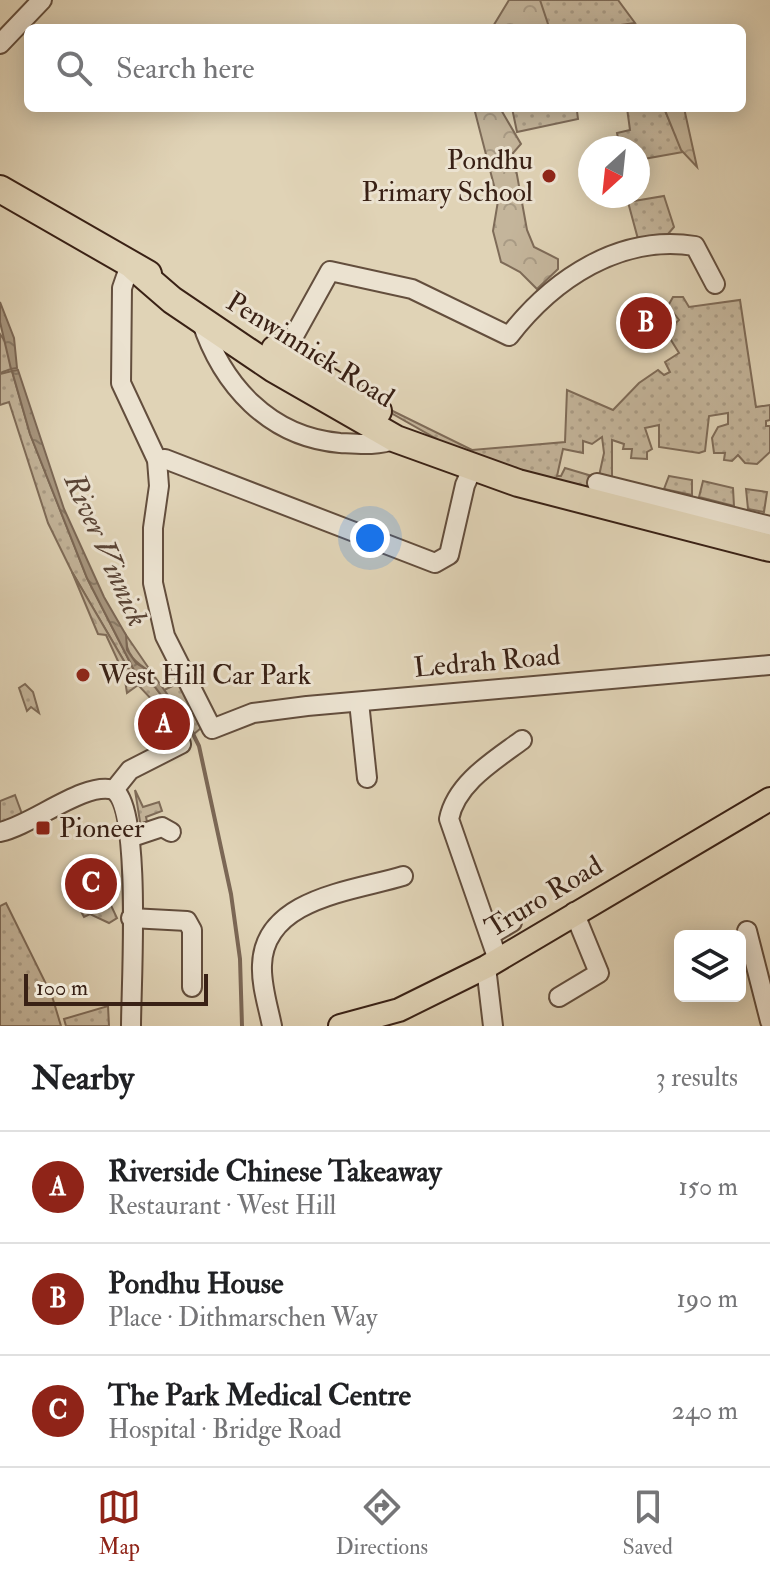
<!DOCTYPE html>
<meta charset="utf-8">
<style>
:root{--surface:#fff;--page:#f6f6f6;--text:#202124;--muted:#757577;--line:#e0e0e0;--accent:#8f2418}
body{margin:0;font-family:"IM FELL Double Pica",serif;background:var(--page);color:var(--text)}
.controls{position:absolute;right:24px;bottom:24px;display:grid;overflow:hidden;border-radius:12px;box-shadow:0 4px 20px #0003}
.controls button{width:72px;height:72px;display:grid;place-items:center;padding:0;border:0;border-bottom:2px solid var(--line);background:var(--surface);color:var(--text);font:40px sans-serif}
.compass{position:absolute;left:578px;top:136px;width:72px;height:72px;border-radius:50%;background:var(--surface);box-shadow:0 4px 20px #0003;rotate:207deg}
.scale{position:absolute;left:24px;bottom:20px;width:184px;box-sizing:border-box;padding-left:8px;border:4px solid #392115;border-top:0;font-size:22px;line-height:28px;white-space:nowrap;color:#392115;-webkit-text-stroke:6px #ebe2d0;paint-order:stroke}
.you{position:absolute;left:370px;top:538px;width:28px;height:28px;margin:-20px;border:6px solid #fff;border-radius:50%;background:#1a73e8;box-shadow:0 0 0 12px #1a73e833}
.badge{display:grid;place-items:center;width:52px;height:52px;border-radius:50%;background:var(--accent);color:#fff;font-size:26px;font-weight:700}
.pin{position:absolute;translate:-50% -50%;border:4px solid #fff;box-shadow:0 2px 8px #0006}
.list{margin:0;padding:0;list-style:none}
h2{display:flex;justify-content:space-between;align-items:center;height:104px;margin:0;padding:0 32px;font-size:34px}
h2 small{font-size:26px;font-weight:400;color:var(--muted)}
.list li{display:grid;grid-template-columns:52px 1fr auto;gap:24px;align-items:center;box-sizing:border-box;height:112px;padding:0 32px;border-top:2px solid var(--line)}
.list b{display:block;font-size:30px;white-space:nowrap}
.list p{margin:0;font-size:26px;white-space:nowrap;color:var(--muted)}
.list em{font-size:26px;font-style:normal;color:var(--muted)}
.icon{flex:none;width:44px;height:44px;fill:none;stroke:currentColor;stroke-width:2;stroke-linecap:round;stroke-linejoin:round}
.map{position:relative;flex:none;width:770px;height:1026px;overflow:hidden}
.search{position:absolute;background:var(--surface);box-shadow:0 4px 20px #0003;left:24px;right:24px;top:24px;height:88px;display:flex;align-items:center;gap:20px;box-sizing:border-box;padding:0 28px;border-radius:12px;color:var(--muted);font-size:30px}
.sheet{height:440px;background:var(--surface)}
nav{display:flex;justify-content:space-around;align-items:center;box-sizing:border-box;height:112px;border-top:2px solid var(--line);background:var(--surface);font-size:22px;color:var(--muted)}
nav a{display:grid;justify-items:center;gap:4px}
nav .on{color:var(--accent)}
.map>svg:first-child{display:block}
.green{fill:url(#green-dots);stroke:#7e6b58;stroke-width:2}
.forest{fill:url(#forest-crowns);stroke:#7e6b58;stroke-width:2}
.water{fill:url(#water-ripples);stroke:#7b6755;stroke-width:2}
.lines{fill:none;stroke-linecap:round;stroke-linejoin:round}
.stream{stroke:#7b6755;stroke-width:4}
.minor-casing{stroke:#634e3d;stroke-width:22}
.major-casing{stroke:#392115;stroke-width:26}
.highway-casing{stroke:#392115;stroke-width:30}
.minor{stroke:#ebe2d0;stroke-width:18}
.major{stroke:#e0d3b6;stroke-width:22}
.highway{stroke:#e0d3b6;stroke-width:26}
.poi-dot{fill:#8f2418;stroke:#ebe2d0;stroke-width:3}
.labels{text-anchor:middle;dominant-baseline:central;stroke-width:6;stroke-linejoin:round;paint-order:stroke}
.poi-label{font-size:28px;fill:#392115;stroke:#ebe2d0;text-anchor:start}
.street-label{font-size:28px;fill:#392115;stroke:#ebe2d0}
.water-label{font-size:30px;font-style:italic;fill:#5a4435;stroke:#ebe2d0}
</style>
<div class="map">
<svg width="770" height="1026" viewBox="0 0 770 1026">
<defs>
<pattern id="green-dots" width="8" height="8" patternUnits="userSpaceOnUse" patternTransform="scale(2)"><rect width="8" height="8" fill="#c4b59b"/><path d="M2 2h.1M6 6h.1" fill="none" stroke="#a99b85" stroke-width="1.8" stroke-linecap="round"/></pattern>
<pattern id="forest-crowns" width="20" height="18" patternUnits="userSpaceOnUse" patternTransform="scale(2)"><rect width="20" height="18" fill="#c4b59b"/><path d="M2 6a3 3 0 1 1 6 0M12 15a3 3 0 1 1 6 0" fill="none" stroke="#a99b85"/></pattern>
<pattern id="water-ripples" width="26" height="14" patternUnits="userSpaceOnUse" patternTransform="scale(2)"><rect width="26" height="14" fill="#a7967f"/><path d="M2 4q2-2 4 0t4 0M15 11q2-2 4 0t4 0" fill="none" stroke="#897a67"/></pattern>
</defs>
<rect width="100%" height="100%" fill="#e0d3b6"/>
<filter id="stains"><feTurbulence type="fractalNoise" baseFrequency=".0025" numOctaves="4"/><feColorMatrix values="0 0 0 0 .2 0 0 0 0 .09 0 0 0 0 .02 0 0 0 .5 -.17"/></filter>
<radialGradient id="worn" r=".72"><stop offset=".6" stop-color="#630" stop-opacity="0"/><stop offset="1" stop-color="#630" stop-opacity=".3"/></radialGradient>
<!-- green -->
<g class="green">
<polygon points="509,0 618,0 635,23 599,28 521,28"/>
<polygon points="512,108 598,108 577,111 578,119 517,132"/>
<polygon points="627,108 664,108 683,152 638,160 638,148 620,148 617,133 630,130"/>
<polygon points="664,196 674,227 668,234 638,239 628,202"/>
<polygon points="673,297 683,297 689,307 740,300 756,407 770,405 770,420 766,421 766,426 770,426 770,452 757,464 745,463 738,455 732,461 724,460 725,453 714,453 712,438 718,427 728,424 728,413 709,416 705,451 699,453 659,447 659,425 645,428 652,449 647,452 647,459 631,458 632,449 623,449 624,444 612,440 612,478 599,476 604,453 602,437 592,444 583,441 583,453 563,449 557,476 561,476 565,468 592,476 590,488 636,498 575,490 444,443 354,392 472,450 565,442 567,390 613,410 639,383 658,370 664,375 670,372 665,362 679,353 666,332 679,320 668,306"/>
<polygon points="0,334 9,347 11,369 0,373"/>
<polygon points="12,371 30,434 87,578 135,672 155,687 191,735 180,741 170,719 138,685 72,572 48,523 9,402 0,405 0,374"/>
<polygon points="669,476 692,480 692,495 664,489"/>
<polygon points="703,481 733,488 734,506 699,497"/>
<polygon points="746,489 767,492 764,512 748,509"/>
<path d="M126 635 152 673C136 663 125 655 126 635Z"/>
<polygon points="179,683 201,728 194,734 164,690"/>
<polygon points="25,684 33,692 39,713 31,707 27,711 19,688"/>
<polygon points="135,790 143,807 159,802 162,811 146,817 148,826 141,828"/>
<polygon points="15,795 22,814 0,823 0,801"/>
<polygon points="115,889 116,894 107,897 117,918 109,923 90,914 84,917 79,908"/>
<polygon points="6,903 52,996 61,1026 0,1026 0,906"/>
<polygon points="108,1006 109,1026 66,1026 64,1019"/>
</g>
<!-- forest -->
<g class="forest">
<polygon points="509,0 540,0 549,27 492,28"/>
<polygon points="474,108 500,108 521,144 513,153 527,230 534,247 558,259 558,269 537,289 520,272 501,262 493,231 498,201"/>
<polygon points="664,108 684,108 697,167 681,150"/>
<polygon points="72,572 138,685 127,693 124,674 106,635 98,634"/>
</g>
<!-- water -->
<g class="water">
<polygon points="0,302 14,338 17,368 11,369 0,322"/>
<polygon points="18,370 64,509 104,597 126,635 127,650 136,663 152,673 190,726 194,734 191,735 155,687 135,672 87,578 30,434 12,371"/>
</g>
<g class="lines">
<!-- stream -->
<polyline class="stream" points="191,730 199,746 231,894 240,959 242,1026"/>
<defs>
<g id="minor">
<polyline points="0,44 42,0"/>
<polyline points="130,265 122,288 121,383 157,460 159,486 153,528 153,583 165,636 212,729 253,713 307,706 770,665"/>
<path d="M201 320C222 385 269 437 340 443 359 444 378 446 396 439"/>
<path d="M284 354 330 271 412 289 509 336C553 279 620 234 695 246L715 284"/>
<polyline points="157,460 165,459 435,563 449,555 465,485 473,467"/>
<polyline points="597,483 770,526"/>
<polyline points="359,702 367,778"/>
<path d="M114 790C142 810 131 985 131 1026"/>
<polyline points="114,790 130,770 181,744"/>
<path d="M0 832C33 825 84 781 114 790"/>
<polyline points="132,837 162,827 171,832"/>
<polyline points="131,918 187,921 192,930 192,987"/>
<polyline points="747,931 770,1021"/>
<polyline points="490,935 512,922"/>
<path d="M498 960 449 819C456 783 495 760 522 740"/>
<polyline points="486,967 493,1026"/>
<polyline points="559,997 599,973 574,912"/>
<path d="M272 1026C268 1006 261 985 262 965 264 898 354 891 403 876"/>
</g>
<polyline id="major" points="340,1026 399,1010 486,967 770,799"/>
<g id="highway">
<polyline points="0,189 148,274"/>
<polyline points="135,268 172,300 274,369 396,439 518,483 770,548"/>
<polyline points="275,349 378,411"/>
</g>
</defs>
<!-- minor casing -->
<use href="#minor" class="minor-casing"/>
<!-- major casing -->
<use href="#major" class="major-casing"/>
<!-- highway casing -->
<use href="#highway" class="highway-casing"/>
<!-- minor -->
<use href="#minor" class="minor"/>
<!-- major -->
<use href="#major" class="major"/>
<!-- highway -->
<use href="#highway" class="highway"/>
</g>
<!-- markers -->
<g class="poi-dot">
<circle cx="549" cy="176" r="8"/>
<circle cx="83" cy="675" r="8"/>
<rect x="35" y="820" width="16" height="16" rx="4"/>
</g>
<g class="labels">
<!-- poi labels -->
<g class="poi-label">
<text x="533" y="160" text-anchor="end">Pondhu<tspan x="533" dy="32">Primary School</tspan></text>
<text x="99" y="675">West Hill Car Park</text>
<text x="59" y="828">Pioneer</text>
</g>
<!-- street labels -->
<g class="street-label">
<text transform="translate(310 350) rotate(32)">Penwinnick Road</text>
<text transform="translate(487 662) rotate(-5)">Ledrah Road</text>
<text transform="translate(544 897) rotate(-31)">Truro Road</text>
</g>
<!-- water labels -->
<g class="water-label">
<text transform="translate(106 550) rotate(66)">River Vinnick</text>
</g>
</g>
<rect width="100%" height="100%" filter="url(#stains)"/>
<rect width="100%" height="100%" fill="url(#worn)"/>
</svg>
<div class="controls">
<button><svg class="icon" aria-label="layers" viewBox="0 0 24 24"><path d="M12 4l9 5-9 5-9-5zM3 14l9 5 9-5"/></svg></button>
</div>
<svg class="compass" viewBox="-18 -18 36 36"><path d="M0-13l5 13h-10z" fill="#e53935"/><path d="M0 13l5-13h-10z" fill="#757577"/></svg>
<div class="scale">100 m</div>
<div class="you"></div>
<div class="pin badge" style="left:164px;top:724px">A</div>
<div class="pin badge" style="left:646px;top:323px">B</div>
<div class="pin badge" style="left:91px;top:884px">C</div>
<div class="search"><svg class="icon" aria-label="search" viewBox="0 0 24 24"><circle cx="10" cy="10" r="6"/><path d="M15 15l6 6"/></svg>Search here</div>
</div>
<section class="sheet">
<h2>Nearby<small>3 results</small></h2>
<ul class="list">
<li><span class="badge">A</span><div><b>Riverside Chinese Takeaway</b><p>Restaurant · West Hill</p></div><em>150 m</em></li>
<li><span class="badge">B</span><div><b>Pondhu House</b><p>Place · Dithmarschen Way</p></div><em>190 m</em></li>
<li><span class="badge">C</span><div><b>The Park Medical Centre</b><p>Hospital · Bridge Road</p></div><em>240 m</em></li>
</ul>
</section>
<nav>
<a class="on"><svg class="icon" aria-label="map" viewBox="0 0 24 24"><path d="M3 6l6-2 6 2 6-2v14l-6 2-6-2-6 2zM9 4v14M15 6v14"/></svg>Map</a>
<a><svg class="icon" aria-label="directions" viewBox="0 0 24 24"><path d="M12 3l9 9-9 9-9-9zM9 14v-3h6M13 9l2 2-2 2"/></svg>Directions</a>
<a><svg class="icon" aria-label="saved" viewBox="0 0 24 24"><path d="M7 4h10v16l-5-4-5 4z"/></svg>Saved</a>
</nav>
